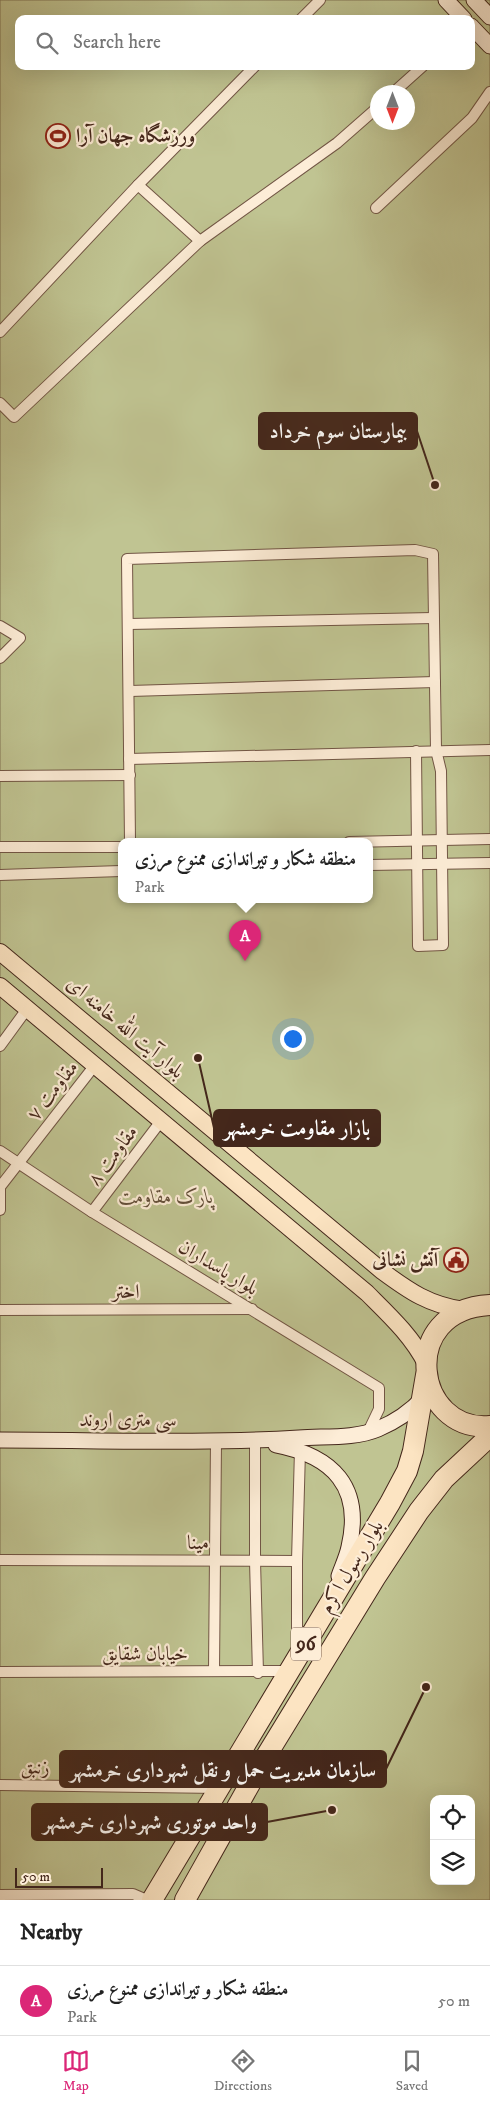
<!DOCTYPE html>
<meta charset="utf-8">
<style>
:root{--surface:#fff;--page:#f6f6f6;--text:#222;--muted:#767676;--line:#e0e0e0;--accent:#db2777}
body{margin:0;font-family:"IM FELL DW Pica",Amiri,serif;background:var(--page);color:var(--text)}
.controls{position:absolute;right:15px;bottom:15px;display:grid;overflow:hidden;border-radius:10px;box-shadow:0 5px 20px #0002}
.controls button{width:45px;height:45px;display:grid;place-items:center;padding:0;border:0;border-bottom:1px solid var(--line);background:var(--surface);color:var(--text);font:25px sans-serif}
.compass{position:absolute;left:370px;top:85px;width:45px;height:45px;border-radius:50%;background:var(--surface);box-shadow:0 5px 20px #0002;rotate:180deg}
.scale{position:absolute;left:15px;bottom:12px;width:88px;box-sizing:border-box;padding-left:5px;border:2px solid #44271b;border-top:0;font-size:14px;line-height:18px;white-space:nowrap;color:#44271b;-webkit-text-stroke:4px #fdedd7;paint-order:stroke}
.you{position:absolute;left:292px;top:1038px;width:18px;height:18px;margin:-12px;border:4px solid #fff;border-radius:50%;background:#1a73e8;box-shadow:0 0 0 8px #1a73e833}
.badge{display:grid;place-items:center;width:32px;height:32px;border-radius:50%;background:var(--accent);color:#fff;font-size:16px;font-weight:700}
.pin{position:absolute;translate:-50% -41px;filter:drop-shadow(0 1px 2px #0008)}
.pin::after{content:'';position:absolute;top:26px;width:18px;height:15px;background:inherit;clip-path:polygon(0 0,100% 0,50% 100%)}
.popup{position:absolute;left:118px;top:838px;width:255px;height:65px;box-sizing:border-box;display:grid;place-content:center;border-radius:10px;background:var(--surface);filter:drop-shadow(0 1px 4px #0005);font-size:16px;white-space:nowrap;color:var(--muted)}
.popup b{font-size:19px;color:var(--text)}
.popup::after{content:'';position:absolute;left:50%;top:100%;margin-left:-10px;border:10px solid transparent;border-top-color:var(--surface)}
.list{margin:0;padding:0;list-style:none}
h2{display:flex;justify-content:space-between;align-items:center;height:65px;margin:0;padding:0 20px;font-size:21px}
h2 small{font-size:16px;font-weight:400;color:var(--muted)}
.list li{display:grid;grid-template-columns:32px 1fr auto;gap:15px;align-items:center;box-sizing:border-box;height:70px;padding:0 20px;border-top:1px solid var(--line)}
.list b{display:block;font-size:19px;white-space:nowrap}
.list p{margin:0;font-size:16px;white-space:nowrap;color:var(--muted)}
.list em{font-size:16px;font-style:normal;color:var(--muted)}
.icon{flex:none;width:28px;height:28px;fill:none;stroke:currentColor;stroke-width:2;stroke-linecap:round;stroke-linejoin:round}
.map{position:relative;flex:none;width:490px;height:1900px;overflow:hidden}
.search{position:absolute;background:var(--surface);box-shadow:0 5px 20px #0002;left:15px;right:15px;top:15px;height:55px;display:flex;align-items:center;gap:12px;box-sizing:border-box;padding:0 18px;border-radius:10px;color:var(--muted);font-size:19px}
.sheet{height:135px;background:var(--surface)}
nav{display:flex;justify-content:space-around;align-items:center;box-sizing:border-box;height:70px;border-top:1px solid var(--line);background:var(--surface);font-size:14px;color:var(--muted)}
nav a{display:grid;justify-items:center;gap:2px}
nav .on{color:var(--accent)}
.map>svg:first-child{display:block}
.green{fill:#c0c492;stroke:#827656;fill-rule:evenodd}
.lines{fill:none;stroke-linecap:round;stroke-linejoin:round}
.street-casing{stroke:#725645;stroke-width:12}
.secondary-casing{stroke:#44271b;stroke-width:17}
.primary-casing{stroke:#44271b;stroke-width:18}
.highway-casing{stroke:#44271b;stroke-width:22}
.street{stroke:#fdedd7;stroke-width:10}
.secondary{stroke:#fdedd7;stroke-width:15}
.primary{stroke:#fce4c2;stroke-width:16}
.highway{stroke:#fce4c2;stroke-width:20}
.labels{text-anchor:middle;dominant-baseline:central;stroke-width:4.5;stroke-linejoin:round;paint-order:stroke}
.shield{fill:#fdedd7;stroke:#7c6253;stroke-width:1}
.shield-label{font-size:19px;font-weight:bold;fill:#44271b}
.poi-label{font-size:20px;font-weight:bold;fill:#44271b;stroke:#fdedd7;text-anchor:start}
.street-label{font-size:20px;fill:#44271b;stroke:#fdedd7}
.park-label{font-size:20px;font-style:italic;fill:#634e39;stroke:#fdedd7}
.leader{fill:none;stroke:#44271b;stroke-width:2}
.callout-dot{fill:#44271b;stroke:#fdedd7;stroke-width:2}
.callout{fill:#44271b;stroke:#44271b;stroke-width:2}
.callout-label{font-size:21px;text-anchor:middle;font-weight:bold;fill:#fff}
</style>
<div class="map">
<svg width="490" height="1900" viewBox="0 0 490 1900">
<rect width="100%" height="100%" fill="#fce4c2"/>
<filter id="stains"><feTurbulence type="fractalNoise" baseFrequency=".004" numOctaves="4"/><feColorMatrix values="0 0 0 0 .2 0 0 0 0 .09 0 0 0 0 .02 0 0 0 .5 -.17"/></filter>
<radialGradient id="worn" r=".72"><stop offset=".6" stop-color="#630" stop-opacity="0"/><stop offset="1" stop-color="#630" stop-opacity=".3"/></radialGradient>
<!-- green -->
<path class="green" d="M0 0H490V1900H0ZM19 19H471V66H19ZM378 92H408V122H378ZM121 842H369V900H121ZM434 1799H471V1881H434Z"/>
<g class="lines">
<defs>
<g id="street">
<polyline points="301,19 320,0"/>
<polyline points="394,92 423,66"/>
<polyline points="376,208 472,118 490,92"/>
<polyline points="200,241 337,143 378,107"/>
<polyline points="0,332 138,185 255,66"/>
<polyline points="0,403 14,417 200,241 138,185"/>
<polyline points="129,624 433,618"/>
<polyline points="0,626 20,638 0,658"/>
<polyline points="130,691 435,682"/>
<polyline points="129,759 490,750"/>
<polyline points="0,776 130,775"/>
<polyline points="130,842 127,559 415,550 433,554 436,750 441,771 443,945 418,946 416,751"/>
<polyline points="349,842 490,839"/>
<polyline points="0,847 121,847"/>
<polyline points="369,865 490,863"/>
<polyline points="0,875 121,871"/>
<polyline points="0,1046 27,1009"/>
<polyline points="0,1151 92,1212 379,1388 379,1409 368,1432"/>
<polyline points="0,1187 95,1065"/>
<polyline points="0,1210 0,1187"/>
<polyline points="92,1212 161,1121"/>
<polyline points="0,1310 252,1309"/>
<polyline points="255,1441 255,1561 258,1673"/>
<polyline points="0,1560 297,1561 297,1651"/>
<polyline points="297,1561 300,1450"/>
<polyline points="214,1671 216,1441"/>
<polyline points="0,1672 289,1671"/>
<polyline points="0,1785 219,1788"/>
<polyline points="0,1895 133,1894 147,1900"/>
</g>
<g id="secondary">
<polyline points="446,0 464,19"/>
<polyline points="474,0 490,17"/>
<polyline points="471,26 490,46"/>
<path d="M0 1440C99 1440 200 1444 299 1438 324 1436 354 1439 378 1429 395 1422 411 1411 424 1397"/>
<path d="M276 1445C333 1456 363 1487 349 1547 347 1557 342 1567 339 1576"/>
</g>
<g id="primary">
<path d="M0 952 382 1271C409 1291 429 1305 464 1310"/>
<path d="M0 986 367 1293C389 1315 412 1336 426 1364"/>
</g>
<g id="highway">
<path d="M490 1305C396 1310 415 1433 490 1426"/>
<polyline points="152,1900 390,1503 407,1471 413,1451 426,1375"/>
<polyline points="185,1900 260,1766 375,1578 419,1511 444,1479 490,1436"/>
</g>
</defs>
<!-- street casing -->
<use href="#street" class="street-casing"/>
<!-- secondary casing -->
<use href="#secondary" class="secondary-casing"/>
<!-- primary casing -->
<use href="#primary" class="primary-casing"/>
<!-- highway casing -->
<use href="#highway" class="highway-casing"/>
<!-- street -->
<use href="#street" class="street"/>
<!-- secondary -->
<use href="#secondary" class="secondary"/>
<!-- primary -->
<use href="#primary" class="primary"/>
<!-- highway -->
<use href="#highway" class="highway"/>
</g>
<!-- icons -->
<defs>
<symbol id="stadium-ring" viewBox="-11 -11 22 22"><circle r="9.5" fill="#fdedd7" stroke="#8f2418" stroke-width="1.5"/><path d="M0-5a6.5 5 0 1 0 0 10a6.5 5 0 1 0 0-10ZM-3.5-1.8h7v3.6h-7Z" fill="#8f2418"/></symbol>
<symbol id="civic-ring" viewBox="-11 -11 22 22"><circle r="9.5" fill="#fdedd7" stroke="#8f2418" stroke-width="1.5"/><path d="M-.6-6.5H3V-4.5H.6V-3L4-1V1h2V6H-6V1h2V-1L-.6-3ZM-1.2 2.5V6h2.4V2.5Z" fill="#8f2418"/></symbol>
</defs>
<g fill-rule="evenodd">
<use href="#stadium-ring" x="44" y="122" width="28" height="28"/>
<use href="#civic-ring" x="442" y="1246" width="28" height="28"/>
</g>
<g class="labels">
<!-- shield labels -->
<rect class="shield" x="291" y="1627.5" width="30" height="33" rx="4"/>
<g class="shield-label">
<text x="306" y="1644">96</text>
</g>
<!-- poi labels -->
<g class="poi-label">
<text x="76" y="136">ورزشگاه جهان آرا</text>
<text x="438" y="1260" text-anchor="end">آتش نشانی</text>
</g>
<!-- street labels -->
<g class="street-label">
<text transform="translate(125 1028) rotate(40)">بلوار آیت الله خامنه ای</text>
<text transform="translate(53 1091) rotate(-52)">مقاومت ۷</text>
<text transform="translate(113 1156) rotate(-53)">مقاومت ۸</text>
<text transform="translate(218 1268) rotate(31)">بلوار پاسداران</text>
<text x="126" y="1292">اختر</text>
<text x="128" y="1420">سی متری اروند</text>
<text x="198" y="1543">مینا</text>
<text transform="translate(352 1567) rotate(-59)">بلوار رسول اکرم</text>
<text x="145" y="1654">خیابان شقایق</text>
<text transform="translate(35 1768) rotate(1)">زنبق</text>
</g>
<!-- park labels -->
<g class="park-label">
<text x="166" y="1197">پارک مقاومت</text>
</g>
</g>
<!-- callouts -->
<path class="leader" d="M435 485L417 431M198 1058L214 1128M426 1687L386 1769M332 1810L267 1822"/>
<g class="callout-dot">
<circle cx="435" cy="485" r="5"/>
<circle cx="198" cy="1058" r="5"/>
<circle cx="426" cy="1687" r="5"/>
<circle cx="332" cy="1810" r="5"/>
</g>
<g class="callout">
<rect x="259" y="413" width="158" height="36" rx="5"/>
<rect x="214" y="1110" width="166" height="36" rx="5"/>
<rect x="60" y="1751" width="326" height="36" rx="5"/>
<rect x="32" y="1804" width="235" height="36" rx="5"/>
</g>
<g class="callout-label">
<text x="338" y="438">بیمارستان سوم خرداد</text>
<text x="297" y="1135">بازار مقاومت خرمشهر</text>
<text x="223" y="1777">سازمان مدیریت حمل و نقل شهرداری خرمشهر</text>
<text x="150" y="1829">واحد موتوری شهرداری خرمشهر</text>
</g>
<rect width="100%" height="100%" filter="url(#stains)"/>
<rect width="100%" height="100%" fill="url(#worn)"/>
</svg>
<div class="controls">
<button><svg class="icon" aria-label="locate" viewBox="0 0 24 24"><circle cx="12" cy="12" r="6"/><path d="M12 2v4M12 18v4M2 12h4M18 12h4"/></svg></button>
<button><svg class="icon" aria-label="layers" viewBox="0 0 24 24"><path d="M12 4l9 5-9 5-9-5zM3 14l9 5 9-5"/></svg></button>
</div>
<svg class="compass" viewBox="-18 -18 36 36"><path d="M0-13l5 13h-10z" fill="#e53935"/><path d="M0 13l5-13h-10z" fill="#767676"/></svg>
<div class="scale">50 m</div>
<div class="you"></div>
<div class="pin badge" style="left:245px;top:961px">A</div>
<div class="popup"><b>منطقه شکار و تیراندازی ممنوع مرزی</b>Park</div>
<div class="search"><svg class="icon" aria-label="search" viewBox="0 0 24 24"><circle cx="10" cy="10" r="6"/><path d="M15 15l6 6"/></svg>Search here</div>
</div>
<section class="sheet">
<h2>Nearby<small></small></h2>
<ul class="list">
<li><span class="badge">A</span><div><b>منطقه شکار و تیراندازی ممنوع مرزی</b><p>Park</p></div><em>50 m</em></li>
</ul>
</section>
<nav>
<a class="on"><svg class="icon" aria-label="map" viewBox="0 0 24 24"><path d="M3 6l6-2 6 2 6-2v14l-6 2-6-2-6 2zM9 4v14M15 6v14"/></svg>Map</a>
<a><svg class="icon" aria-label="directions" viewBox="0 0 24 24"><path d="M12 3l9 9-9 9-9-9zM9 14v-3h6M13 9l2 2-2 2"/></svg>Directions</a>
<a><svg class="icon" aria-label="saved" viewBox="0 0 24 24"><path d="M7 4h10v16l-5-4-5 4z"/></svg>Saved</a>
</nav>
